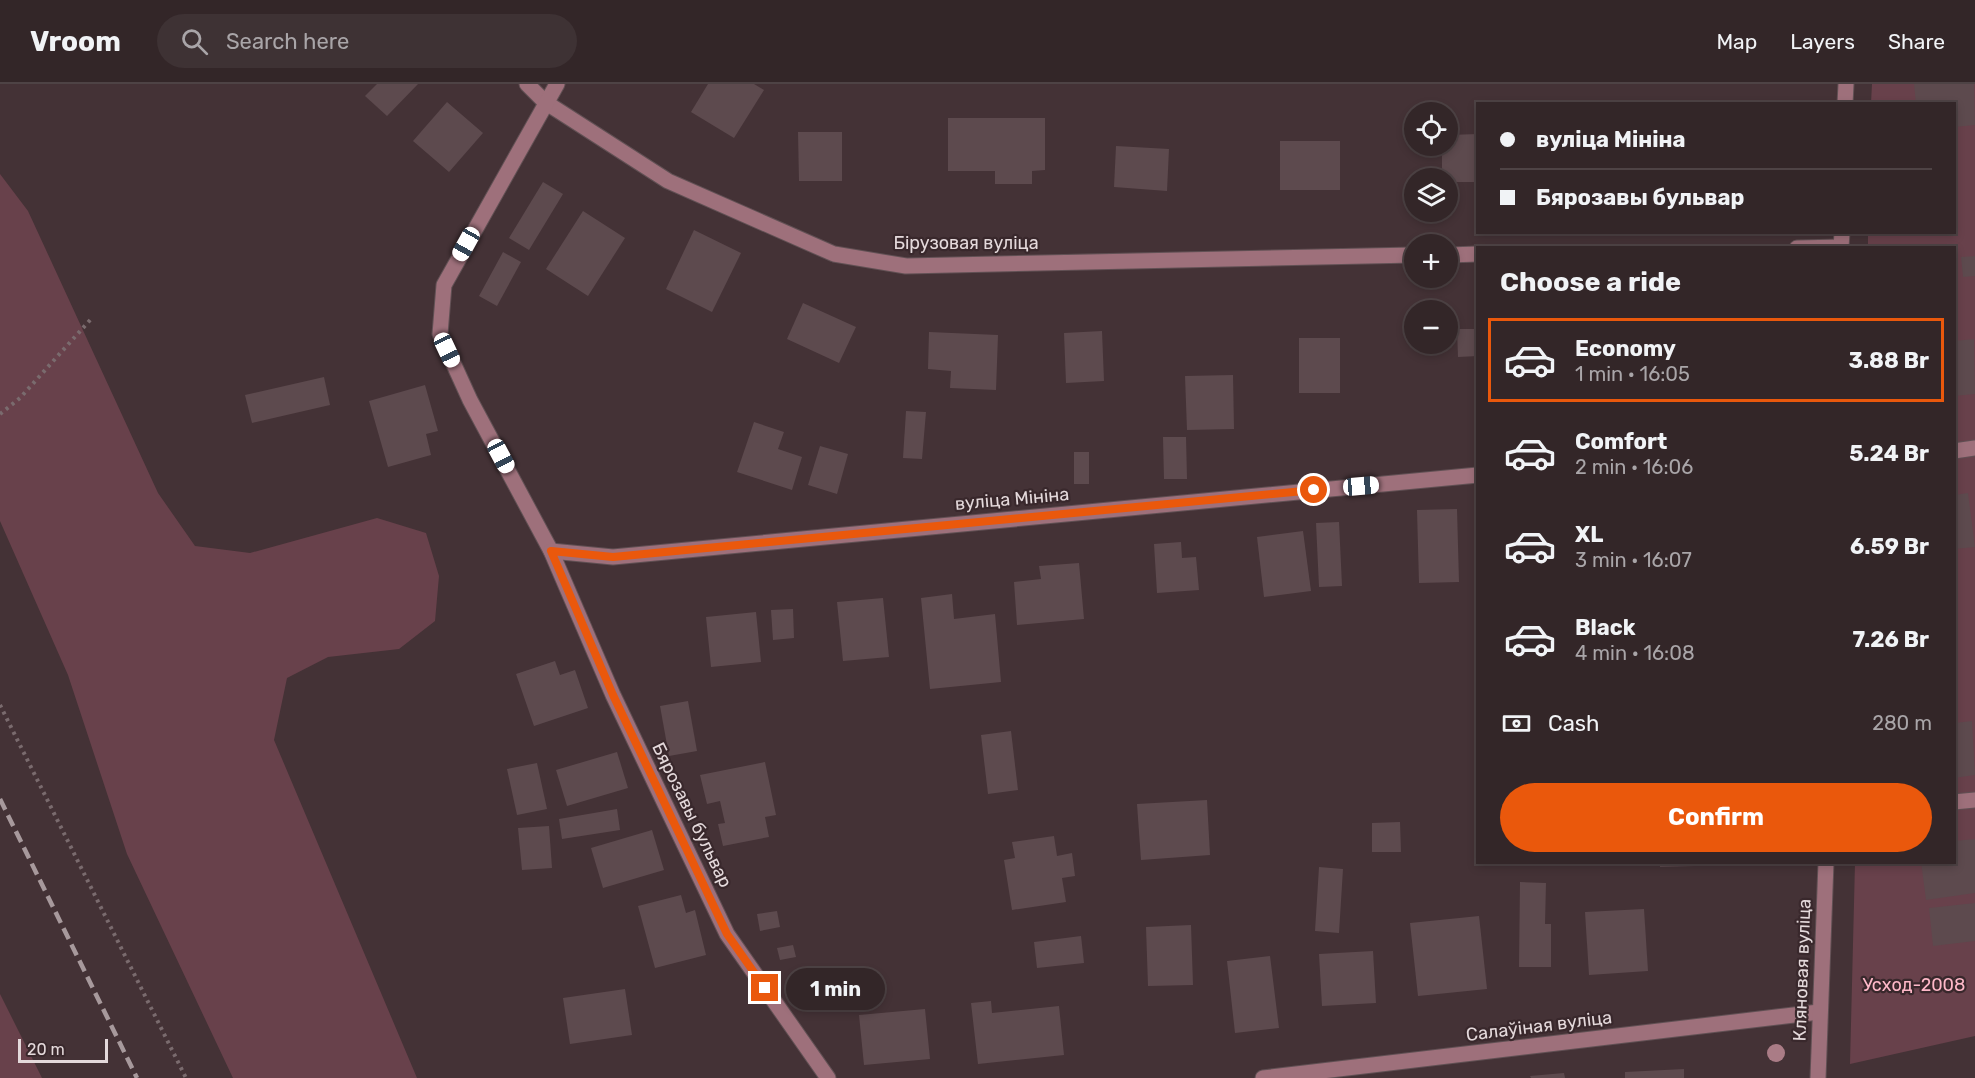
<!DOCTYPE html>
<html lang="en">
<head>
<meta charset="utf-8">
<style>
	:root { --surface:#332628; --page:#3e3234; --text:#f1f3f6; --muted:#a9a5a8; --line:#4e4345; --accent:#ea580c }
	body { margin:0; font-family:Rubik,sans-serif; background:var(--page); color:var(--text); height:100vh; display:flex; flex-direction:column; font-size:22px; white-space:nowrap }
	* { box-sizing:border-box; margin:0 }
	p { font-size:20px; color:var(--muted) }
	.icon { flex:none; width:33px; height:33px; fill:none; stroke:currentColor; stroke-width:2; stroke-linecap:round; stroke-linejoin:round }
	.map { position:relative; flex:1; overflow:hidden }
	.side { position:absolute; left:1476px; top:162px; width:480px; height:618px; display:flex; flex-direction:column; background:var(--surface); border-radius:0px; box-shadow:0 3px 9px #0003,0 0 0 2px var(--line) }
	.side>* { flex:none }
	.top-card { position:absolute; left:1476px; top:18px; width:480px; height:132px; border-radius:0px; box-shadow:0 3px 9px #0003,0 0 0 2px var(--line); display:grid; align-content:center; height:132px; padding:0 24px; background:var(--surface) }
	.tools { position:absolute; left:1404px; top:18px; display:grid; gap:12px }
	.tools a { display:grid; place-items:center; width:54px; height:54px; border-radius:50%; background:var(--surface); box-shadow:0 3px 9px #0003,0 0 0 2px var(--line); font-size:30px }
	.scale { position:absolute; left:18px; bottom:15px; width:90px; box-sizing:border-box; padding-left:6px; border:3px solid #e4d9db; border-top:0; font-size:16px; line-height:21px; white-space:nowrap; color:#e4d9db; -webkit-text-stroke:4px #39282c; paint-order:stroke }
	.end { position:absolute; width:27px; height:27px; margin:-14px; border:8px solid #ea580c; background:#fff; box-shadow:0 0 0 3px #fff }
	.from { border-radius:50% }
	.bubble { position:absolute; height:42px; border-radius:21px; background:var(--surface); box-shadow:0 3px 9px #0003,0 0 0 2px var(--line); font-size:20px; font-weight:700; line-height:42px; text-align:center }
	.car { position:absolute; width:18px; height:36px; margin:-18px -9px; border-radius:8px; box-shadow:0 0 4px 2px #0007; background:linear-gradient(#fff 24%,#345 0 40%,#fff 0 76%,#345 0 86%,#fff 0) }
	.top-card b { display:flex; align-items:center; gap:21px; height:57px; font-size:22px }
	.top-card b+b { border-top:2px solid var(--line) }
	.top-card i { width:15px; height:15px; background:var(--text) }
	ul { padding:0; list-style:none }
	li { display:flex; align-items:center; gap:18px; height:84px; margin:0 12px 9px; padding:0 12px; border:3px solid transparent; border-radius:0px }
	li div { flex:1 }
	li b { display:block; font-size:22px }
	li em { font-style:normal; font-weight:700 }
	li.active { border-color:var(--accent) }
	li>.icon { width:54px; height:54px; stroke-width:1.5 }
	h2 { padding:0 24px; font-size:27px; line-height:72px }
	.pay { display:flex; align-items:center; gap:15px; height:66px; padding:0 24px; font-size:22px }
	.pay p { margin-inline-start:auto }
	.cta { display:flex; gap:12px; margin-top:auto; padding:12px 24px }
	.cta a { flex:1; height:69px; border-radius:36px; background:var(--accent); color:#fff; font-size:24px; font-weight:700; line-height:69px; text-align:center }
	header { display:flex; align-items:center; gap:36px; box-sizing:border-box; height:84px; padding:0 30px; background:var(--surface); border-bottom:2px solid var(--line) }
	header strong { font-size:28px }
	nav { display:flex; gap:33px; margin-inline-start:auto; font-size:21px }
	.search { width:420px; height:54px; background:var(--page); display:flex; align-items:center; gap:15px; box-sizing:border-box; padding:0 21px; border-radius:33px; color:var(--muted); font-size:22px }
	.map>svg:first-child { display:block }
</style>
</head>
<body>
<header>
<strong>Vroom</strong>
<div class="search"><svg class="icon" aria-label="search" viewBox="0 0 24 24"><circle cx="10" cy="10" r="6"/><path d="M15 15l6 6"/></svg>Search here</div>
<nav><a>Map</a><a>Layers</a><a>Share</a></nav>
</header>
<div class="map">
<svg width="1975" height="994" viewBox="0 0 1975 994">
	<rect width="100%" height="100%" fill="#443236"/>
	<g fill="#68414b">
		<path d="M1872 0H1975V952L1850 980 1855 779 1954 778V164L1868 163V149L1954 148V20L1871 19Z"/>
		<path d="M0 90 28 127 158 409 195 462 250 469 377 434 426 449 439 492 435 537 399 565 328 573 287 594 274 656 417 994H233L127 770 68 591 0 437Z"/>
		<path d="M0 910 42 994H0Z"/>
	</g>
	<g fill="#5d4a4e">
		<path d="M377 0H418L387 32 365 12Z"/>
		<path d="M708 0H754L764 6 734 54 691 28Z"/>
		<path d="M1914 0H1974L1975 41 1954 43V20H1916Z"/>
		<path d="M447 18 483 49 449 88 413 57Z"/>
		<path d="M948 34H1045V86L1032 87V100H995V87H948Z"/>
		<path d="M798 48H842V97H799Z"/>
		<path d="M1478 50V98H1448V94H1442V62H1448V51Z"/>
		<rect x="1280" y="57" width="60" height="49"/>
		<path d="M1116 62 1169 65 1167 107 1114 103Z"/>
		<path d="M543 98 563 110 529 166 509 154Z"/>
		<path d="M583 127 625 154 588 212 546 185Z"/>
		<path d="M694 146 741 169 712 228 666 205Z"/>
		<path d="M503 168 521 178 497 222 479 212Z"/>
		<path d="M1975 172V192L1963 193 1961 173Z"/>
		<path d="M803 219 856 243 839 279 787 255Z"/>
		<path d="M1457 245H1478V272L1458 273Z"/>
		<path d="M1102 247 1104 297 1066 299 1064 249Z"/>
		<path d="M929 248 998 251 996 306 950 304 951 287 928 285Z"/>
		<rect x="1299" y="254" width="41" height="55"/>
		<path d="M1974 255 1975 310 1954 312V257Z"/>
		<path d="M1233 291 1234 345 1187 346 1185 292Z"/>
		<path d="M324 293 330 321 252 339 245 311Z"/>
		<path d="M425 301 438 347 426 350 431 371 388 383 369 317Z"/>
		<path d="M906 327 926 328 922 375 903 374Z"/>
		<path d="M754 338 784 348 778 365 802 373 792 406 737 388Z"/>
		<path d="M1163 353H1186L1187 395H1164Z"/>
		<path d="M820 362 848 370 837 410 808 401Z"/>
		<rect x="1074" y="368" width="15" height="32"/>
		<path d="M1968 409 1975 463 1954 465V411Z"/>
		<path d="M1457 425 1459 498 1419 499 1417 426Z"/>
		<path d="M1339 438 1342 502 1319 503 1316 439Z"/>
		<path d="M1303 447 1311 507 1264 513 1257 453Z"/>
		<path d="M1181 458 1182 474 1196 473 1199 506 1157 509 1154 460Z"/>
		<path d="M1079 479 1084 535 1017 541 1014 498 1041 495 1039 482Z"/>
		<path d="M952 510 954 535 995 530 1001 598 930 605 921 514Z"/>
		<path d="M883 514 889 573 843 577 837 518Z"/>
		<path d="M793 525 794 554 773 556 771 526Z"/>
		<path d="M756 528 761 578 711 583 706 533Z"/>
		<path d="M555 577 560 591 575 586 588 624 534 642 516 590Z"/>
		<path d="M688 617 697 667 669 672 660 622Z"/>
		<path d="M1972 637 1975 691 1954 694V639Z"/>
		<path d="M1011 647 1018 706 988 710 981 651Z"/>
		<path d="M617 668 628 704 567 722 556 686Z"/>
		<path d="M765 678 776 731 765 733 769 753 723 762 718 740 725 739 720 717 707 720 700 691Z"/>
		<path d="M537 679 547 725 517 731 507 685Z"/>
		<path d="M1207 716 1210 771 1141 776 1137 720Z"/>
		<path d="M617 725 620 746 562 755 559 735Z"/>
		<path d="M1400 738 1401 768H1372V739Z"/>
		<path d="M549 742 552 784 522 786 518 744Z"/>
		<path d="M652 746 664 786 603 804 591 764Z"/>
		<path d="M1054 752 1057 772 1072 769 1075 792 1062 794 1066 818 1012 826 1004 776 1015 774 1012 758Z"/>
		<path d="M1975 755V809L1926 816 1921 778H1954V757Z"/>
		<path d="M1660 778H1730V781L1660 783Z"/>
		<path d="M1319 783 1343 785 1339 849 1315 847Z"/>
		<path d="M1520 798 1546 799 1545 840H1551V883H1519Z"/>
		<path d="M681 811 686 829 695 826 706 871 655 884 638 822Z"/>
		<path d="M1975 819V857L1933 862 1929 824Z"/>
		<path d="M1644 825 1648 887 1589 891 1585 828Z"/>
		<path d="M777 827 780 843 760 847 757 830Z"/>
		<path d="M1479 832 1487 905 1418 912 1410 839Z"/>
		<path d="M1191 841 1193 901 1148 902 1146 843Z"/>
		<path d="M1081 852 1084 879 1037 884 1034 858Z"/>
		<path d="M793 861 796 873 780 876 777 864Z"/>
		<path d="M1373 867 1376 919 1322 922 1319 870Z"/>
		<path d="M1270 872 1279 944 1235 949 1227 877Z"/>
		<path d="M625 905 632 951 570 960 563 914Z"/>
		<path d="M991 917 992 929 1059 922 1064 971 978 980 971 919Z"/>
		<path d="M925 925 930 975 864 981 859 931Z"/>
		<path d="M1684 985V994H1625V988Z"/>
		<path d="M1564 989 1565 994H1531L1530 992Z"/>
	</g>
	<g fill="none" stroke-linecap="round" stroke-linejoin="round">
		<g stroke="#615054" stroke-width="17">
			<g id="minor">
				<path d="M527 0 545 18 668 97 834 170 906 182 1414 171"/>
				<path d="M557 0 444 201 440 250 470 316 551 467 613 611 727 850 828 994"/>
				<path d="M1845 20 1846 0"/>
				<path d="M1797 164 1841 163"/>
				<path d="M1841 164 1842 148"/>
				<path d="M1448 171 1478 170"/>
				<path d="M1954 367 1975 364"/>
				<path d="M551 467 613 473 1478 391"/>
				<path d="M1954 718 1975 716"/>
				<path d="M1263 994 1819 928"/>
				<path d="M1818 994 1826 778"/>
			</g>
		</g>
		<g stroke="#7a6b6e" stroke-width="4" stroke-dasharray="3 4.5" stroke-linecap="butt">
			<path d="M0 330 20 314 91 235"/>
			<path d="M0 621 186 994"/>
		</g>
		<use href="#minor" stroke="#9e707b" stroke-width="15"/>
		<path stroke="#a7999c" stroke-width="4.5" stroke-dasharray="12 6" stroke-linecap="butt" d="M0 715 137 994"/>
	</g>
	<circle fill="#aa7c86" cx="1776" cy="969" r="9"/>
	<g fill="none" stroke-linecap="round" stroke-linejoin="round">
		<path stroke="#ea580c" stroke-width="8" d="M765 904 727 850 613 611 551 467 613 473 1314 406"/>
	</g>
	<g text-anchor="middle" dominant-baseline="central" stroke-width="4.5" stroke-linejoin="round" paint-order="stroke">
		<g font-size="18" fill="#e4d9db" stroke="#39282c">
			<text x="966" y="159">Бірузовая вуліца</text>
			<text transform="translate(1012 415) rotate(-5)">вуліца Мініна</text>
			<text transform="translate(692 731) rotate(64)">Бярозавы бульвар</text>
			<text transform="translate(1802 886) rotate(-88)">Кляновая вуліца</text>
			<text transform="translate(1539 942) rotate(-7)">Салаўіная вуліца</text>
		</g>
		<g font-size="18" fill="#feb8c8" stroke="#39282c">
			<text x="1914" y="901">Усход-2008</text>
		</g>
	</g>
</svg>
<div class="tools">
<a><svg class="icon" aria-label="locate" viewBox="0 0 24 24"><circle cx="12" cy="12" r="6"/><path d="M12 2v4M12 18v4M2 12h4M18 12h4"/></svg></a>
<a><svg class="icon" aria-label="layers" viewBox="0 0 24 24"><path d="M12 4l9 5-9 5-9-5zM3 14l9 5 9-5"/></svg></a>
<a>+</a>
<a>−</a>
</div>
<div class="scale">20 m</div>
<i class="end from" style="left:1314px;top:406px"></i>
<i class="end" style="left:765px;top:904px"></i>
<div class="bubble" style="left:786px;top:884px;width:99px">1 min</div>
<i class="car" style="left:466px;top:160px;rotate:209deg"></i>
<i class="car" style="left:447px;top:266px;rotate:155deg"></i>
<i class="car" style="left:501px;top:372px;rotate:152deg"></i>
<i class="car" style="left:1361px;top:402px;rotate:85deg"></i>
<div class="top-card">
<b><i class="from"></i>вуліца Мініна</b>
<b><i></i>Бярозавы бульвар</b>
</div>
<section class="side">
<h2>Choose a ride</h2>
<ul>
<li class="active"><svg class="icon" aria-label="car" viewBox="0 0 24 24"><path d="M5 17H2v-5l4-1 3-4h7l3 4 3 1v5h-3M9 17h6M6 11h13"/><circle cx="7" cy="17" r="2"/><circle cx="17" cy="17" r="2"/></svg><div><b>Economy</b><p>1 min · 16:05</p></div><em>3.88 Br</em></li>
<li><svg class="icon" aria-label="car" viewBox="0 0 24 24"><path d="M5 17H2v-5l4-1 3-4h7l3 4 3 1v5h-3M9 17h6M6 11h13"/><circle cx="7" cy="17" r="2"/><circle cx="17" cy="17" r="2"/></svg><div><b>Comfort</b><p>2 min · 16:06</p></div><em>5.24 Br</em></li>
<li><svg class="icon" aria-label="car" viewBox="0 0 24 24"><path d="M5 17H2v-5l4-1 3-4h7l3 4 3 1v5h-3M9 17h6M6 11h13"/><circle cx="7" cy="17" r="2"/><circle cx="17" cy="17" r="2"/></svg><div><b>XL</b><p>3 min · 16:07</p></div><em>6.59 Br</em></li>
<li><svg class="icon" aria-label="car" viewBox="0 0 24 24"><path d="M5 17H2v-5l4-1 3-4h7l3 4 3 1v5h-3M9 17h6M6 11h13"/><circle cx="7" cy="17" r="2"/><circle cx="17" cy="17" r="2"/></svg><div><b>Black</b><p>4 min · 16:08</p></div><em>7.26 Br</em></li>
</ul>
<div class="pay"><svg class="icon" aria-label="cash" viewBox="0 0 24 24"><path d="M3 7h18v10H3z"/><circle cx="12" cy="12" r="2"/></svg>Cash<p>280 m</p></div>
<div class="cta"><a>Confirm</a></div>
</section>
</div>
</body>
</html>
